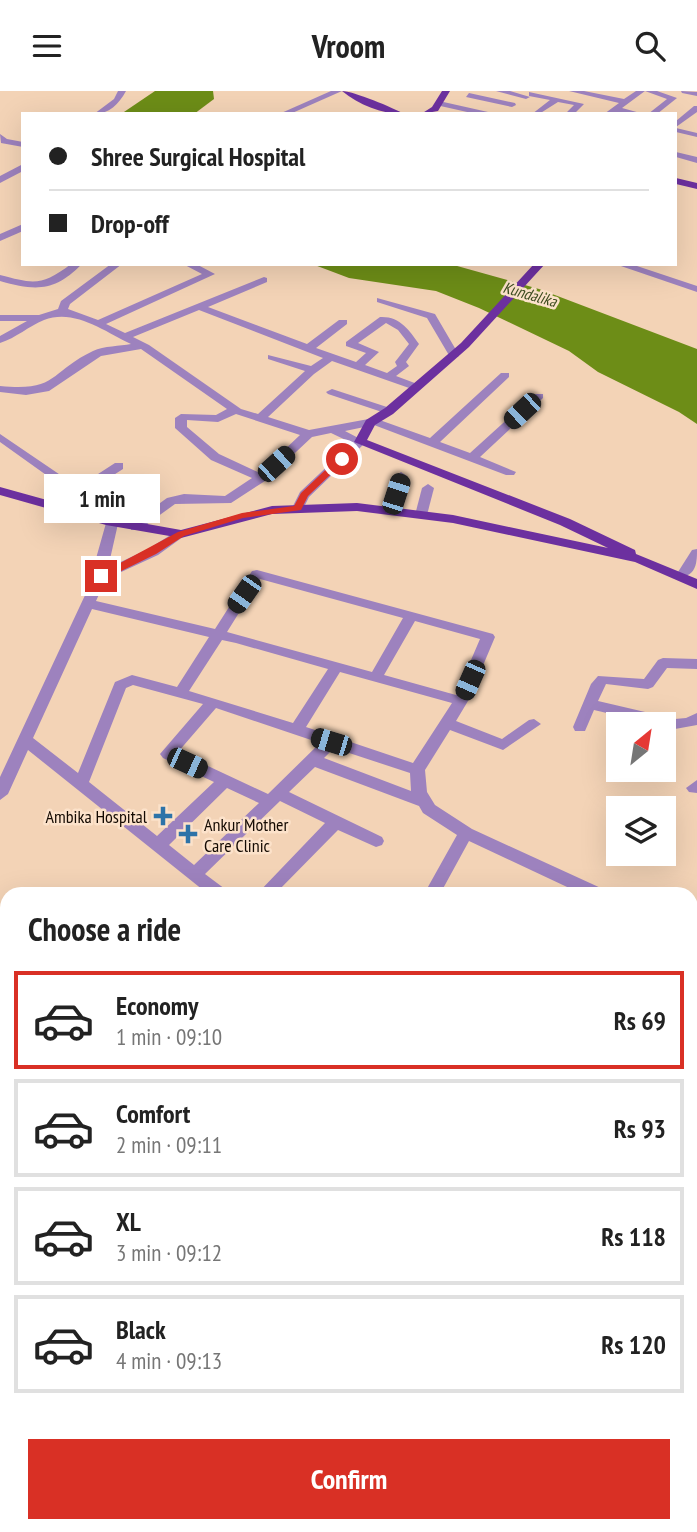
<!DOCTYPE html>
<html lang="en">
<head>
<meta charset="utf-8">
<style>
	:root { --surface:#fff; --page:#f6f6f6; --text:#222; --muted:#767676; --line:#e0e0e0; --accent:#d93025 }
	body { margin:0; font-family:"PT Sans Narrow",sans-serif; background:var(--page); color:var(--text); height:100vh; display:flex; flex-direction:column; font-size:26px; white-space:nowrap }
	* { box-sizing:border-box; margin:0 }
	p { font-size:23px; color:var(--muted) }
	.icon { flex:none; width:38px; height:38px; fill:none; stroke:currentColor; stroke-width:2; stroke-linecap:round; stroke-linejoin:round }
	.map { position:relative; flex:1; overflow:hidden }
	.sheet { position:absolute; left:0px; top:796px; width:698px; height:646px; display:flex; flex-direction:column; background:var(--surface); border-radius:21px 21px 0 0; box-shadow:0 7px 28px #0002 }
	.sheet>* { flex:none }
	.banner { position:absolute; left:21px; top:21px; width:656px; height:154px; border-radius:0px; box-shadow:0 7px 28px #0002; display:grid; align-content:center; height:154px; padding:0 28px; background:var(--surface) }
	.needle { width:46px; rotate:30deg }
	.tools { position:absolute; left:606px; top:621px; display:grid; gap:14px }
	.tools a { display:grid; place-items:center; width:70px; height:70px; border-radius:0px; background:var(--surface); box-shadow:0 7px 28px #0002; font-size:35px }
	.end { position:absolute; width:32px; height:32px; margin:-16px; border:9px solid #d93025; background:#fff; box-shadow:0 0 0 4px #fff }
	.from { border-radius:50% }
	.bubble { position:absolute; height:49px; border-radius:0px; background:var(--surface); box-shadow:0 7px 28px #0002; font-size:23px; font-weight:700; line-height:49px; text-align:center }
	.car { position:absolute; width:21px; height:42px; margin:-21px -10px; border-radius:9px; box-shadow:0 0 5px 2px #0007; background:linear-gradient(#222 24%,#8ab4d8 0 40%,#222 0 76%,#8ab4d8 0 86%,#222 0) }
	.banner b { display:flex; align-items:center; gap:24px; height:66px; font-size:26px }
	.banner b+b { border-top:2px solid var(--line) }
	.banner i { width:18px; height:18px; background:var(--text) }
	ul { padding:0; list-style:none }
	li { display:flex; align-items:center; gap:21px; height:98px; margin:0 14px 10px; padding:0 14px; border:4px solid var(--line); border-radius:0px }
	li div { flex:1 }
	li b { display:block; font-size:26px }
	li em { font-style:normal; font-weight:700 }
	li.current { border-color:var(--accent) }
	li>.icon { width:63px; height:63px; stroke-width:1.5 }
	h2 { padding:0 28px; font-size:32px; line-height:84px }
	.primary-button { display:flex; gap:14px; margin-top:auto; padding:14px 28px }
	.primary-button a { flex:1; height:80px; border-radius:0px; background:var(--accent); color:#fff; font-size:28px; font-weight:700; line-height:80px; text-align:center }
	header { display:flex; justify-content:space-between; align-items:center; height:91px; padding:0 28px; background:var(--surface); font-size:32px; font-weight:700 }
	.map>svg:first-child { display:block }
</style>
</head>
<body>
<header><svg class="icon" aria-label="menu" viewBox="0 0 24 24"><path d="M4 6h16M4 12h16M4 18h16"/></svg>Vroom<svg class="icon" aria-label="search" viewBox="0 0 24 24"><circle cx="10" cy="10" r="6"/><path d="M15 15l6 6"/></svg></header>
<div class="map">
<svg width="697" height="1441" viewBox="0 0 697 1441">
	<rect width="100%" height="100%" fill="#f3d3b6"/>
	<g fill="#6d8d17">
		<path d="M155 0H213L214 8 194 23H121Z"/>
		<path d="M312 173H450L539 198 697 258V333L679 321 598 281 569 260 479 217 436 200 349 187Z"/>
	</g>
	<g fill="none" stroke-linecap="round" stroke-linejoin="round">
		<g fill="#9d82be" fill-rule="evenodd">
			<path d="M118 0H126C119 13 109 23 94 23L114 8Z"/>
			<path d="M331 0H342L290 23H279Z"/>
			<path d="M496 0H510L530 6 526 8Z"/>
			<path d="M569 0H584L624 8 636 0H645L622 17 644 23 617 21 604 23 619 12Z"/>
			<path d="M645 0H657L677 7 657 23H648L667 8Z"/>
			<path d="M681 0 697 1V5L682 2Z"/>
			<path d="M529 1 584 13 574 23H565L574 14 558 11 539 23H532L550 9 529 5Z"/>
			<path d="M469 2 515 12 516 14 512 16 466 6Z"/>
			<path d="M439 10 488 21 492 23H476L436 14Z"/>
			<path d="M694 15H697V21L676 36V30Z"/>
			<path d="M676 37 697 42V46L676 41Z"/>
			<path d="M0 43 7 48 23 51V56L1 52Z"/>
			<path d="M676 61 697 66V72L676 66Z"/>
			<path d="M23 73V80L0 92V85Z"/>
			<path d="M23 133V140L0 150V143Z"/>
			<path d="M71 173H82C54 201 36 200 0 190V184C34 193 42 195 71 173Z"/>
			<path d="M111 173H122L70 213 68 218 98 229 202 183 183 173H196L215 183 106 233 125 242 264 186 267 187V191L208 216 307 253 339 229H347V233L316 257 356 271 366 262 346 255V251L380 226C400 225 409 239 419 253L406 271 409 275 396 285 420 294V298H412L332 270 314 283 268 326 309 339 374 327 430 347 501 282H509V286L440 351 470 362 535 303H543V307L480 366 516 381 514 384H506L374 334 345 340 366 351 309 406 302 420H294L292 417 300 401 352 352 331 342 312 346 265 390 231 412 175 413 139 439H131V433L167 407 184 403 225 405 252 387 211 369 175 337V327L181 323 216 324 227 318 141 258 101 265 49 300 26 304 0 301V295C58 301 49 281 93 260 104 255 120 255 131 253 104 240 74 217 44 229 29 235 16 247 0 252V245L27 230H0V224H39L58 218 61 210ZM199 219 323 267 311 275 268 264V268L305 280 258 323 241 318 149 254 133 246ZM386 232 398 239 409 253 395 271 397 275 387 282 365 274 379 261 358 252ZM236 323 300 344 260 382 219 363 187 336V329L218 331Z"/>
			<path d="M615 173H631L697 195V201Z"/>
			<path d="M377 207 435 223 459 264 458 266H450L427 227 377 211Z"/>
			<path d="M332 298 393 318 395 320 385 322 328 303 326 301Z"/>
			<path d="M0 343 78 396 115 372H123V378L87 401 110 413 120 424 108 477 148 458 177 440H185L187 443 158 464 106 488 96 510 215 538 252 480 257 479 493 543 495 546 468 610 456 630 502 648 529 629 534 628 541 633 503 659 450 639 425 679 427 701 435 714 472 738 603 798 605 803H582L469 750 440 803H424L457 744 423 722 419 715 315 676 289 701 382 746 384 750 382 754 376 756 338 739 275 803H257L325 732 280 710 205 783 225 798 227 803H208L28 659 8 703 0 709V686L94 485 95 471 108 425 79 406 61 418H53V412L70 401 0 351ZM260 488 403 527 372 581 227 541ZM92 518 209 546 177 596 132 584 115 591 78 682 33 647ZM415 530 480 548 456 604 384 584ZM222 549 236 552 328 578 293 632 189 600ZM340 581 452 612 413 672 306 636ZM133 594 203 613 160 663 163 667 214 691 157 745 89 691 126 597ZM216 617 320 652 268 703 178 661ZM334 657 410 682 411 700 324 667ZM227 697 259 712 194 774 169 754Z"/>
			<path d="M401 381 407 385 396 420 394 423H386L384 420 395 385Z"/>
			<path d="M428 393 434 397 427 424 425 427H417L415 424 422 397Z"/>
			<path d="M697 458C697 468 697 482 685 485L680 484 678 481 692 459Z"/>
			<path d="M663 567 697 568V578L667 577 653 596 648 598 606 593 598 610 675 628 686 627 697 622V634L675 638 594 619 585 640H575L573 636 591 593 598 585 644 588 658 569Z"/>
			<path d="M697 689V702L689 701 686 697Z"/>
			<path d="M691 840 697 842V857L691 855Z"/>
			<path d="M697 890V908L691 910V892Z"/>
			<path d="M691 974 697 976V1000L691 998Z"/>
			<path d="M697 1154V1184L691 1186V1156Z"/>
			<path d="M7 1196V1222L0 1225V1199Z"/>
			<path d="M7 1350V1377L0 1379V1352Z"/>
			<path d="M0 1420 7 1423V1435H18L21 1441H0Z"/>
			<path d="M286 1435H311L308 1441H283Z"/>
			<path d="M570 1435H594L591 1441H567Z"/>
		</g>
		<g fill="#6c309f" fill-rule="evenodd">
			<path d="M342 0C353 0 394 17 404 23 382 23 359 14 342 0Z"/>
			<path d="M442 0H450L438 20 421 23 432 16Z"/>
			<path d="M676 87 697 92V98L676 93Z"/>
			<path d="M534 173H545L469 256 393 323 375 334 367 349 570 428 635 459 636 463 697 488V498L635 471 453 432 357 420 272 423 181 447 106 434 0 404V396L108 426 181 439 272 415 357 412 453 424 608 457 560 434 354 351 366 329 385 317 461 252Z"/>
		</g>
	</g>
	<path fill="#d93025" d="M339 366 347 368 308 405 301 419 243 427 184 445 156 463 105 488 96 485 178 441 242 422 294 415 301 402Z"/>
	<g fill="#2d73a8" stroke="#fce2ca" stroke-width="2.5">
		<path d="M159.5 714.5h7v7h7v7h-7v7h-7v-7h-7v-7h7z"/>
		<path d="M184.5 732.5h7v7h7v7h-7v7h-7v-7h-7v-7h7z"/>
	</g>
	<g text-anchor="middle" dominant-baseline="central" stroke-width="5" stroke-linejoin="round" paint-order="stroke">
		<g font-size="16" font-style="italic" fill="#3e4d21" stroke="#fce2ca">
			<text transform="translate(530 203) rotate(16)">Kundalika</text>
		</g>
		<g font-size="18" fill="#140a02" stroke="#fce2ca" text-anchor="end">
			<text x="147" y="725">Ambika Hospital</text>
			<text x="204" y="733" text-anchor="start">Ankur Mother<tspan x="204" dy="21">Care Clinic</tspan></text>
		</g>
	</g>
</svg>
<div class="tools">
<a><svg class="needle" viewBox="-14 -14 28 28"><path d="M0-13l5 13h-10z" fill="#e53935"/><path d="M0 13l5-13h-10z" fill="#767676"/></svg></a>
<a><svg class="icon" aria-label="layers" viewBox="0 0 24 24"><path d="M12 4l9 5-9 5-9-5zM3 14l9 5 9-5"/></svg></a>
</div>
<i class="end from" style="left:342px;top:368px"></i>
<i class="end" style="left:101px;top:485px"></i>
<div class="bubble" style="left:44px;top:383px;width:116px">1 min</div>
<i class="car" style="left:522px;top:320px;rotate:227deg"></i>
<i class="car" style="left:276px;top:373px;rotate:48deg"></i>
<i class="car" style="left:396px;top:403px;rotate:18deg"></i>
<i class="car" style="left:244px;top:503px;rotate:215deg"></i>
<i class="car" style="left:470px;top:589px;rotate:204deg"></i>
<i class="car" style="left:331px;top:651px;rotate:287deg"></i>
<i class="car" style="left:187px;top:672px;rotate:115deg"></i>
<div class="banner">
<b><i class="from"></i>Shree Surgical Hospital</b>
<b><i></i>Drop-off</b>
</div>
<section class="sheet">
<h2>Choose a ride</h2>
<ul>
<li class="current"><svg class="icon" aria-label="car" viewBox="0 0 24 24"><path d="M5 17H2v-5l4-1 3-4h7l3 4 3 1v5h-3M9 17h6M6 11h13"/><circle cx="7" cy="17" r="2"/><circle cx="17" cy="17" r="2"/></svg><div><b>Economy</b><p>1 min · 09:10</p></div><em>Rs 69</em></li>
<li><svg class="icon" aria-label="car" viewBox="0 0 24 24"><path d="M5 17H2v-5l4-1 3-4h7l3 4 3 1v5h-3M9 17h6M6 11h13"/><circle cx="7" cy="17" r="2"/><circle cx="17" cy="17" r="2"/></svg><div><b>Comfort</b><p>2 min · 09:11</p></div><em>Rs 93</em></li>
<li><svg class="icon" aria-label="car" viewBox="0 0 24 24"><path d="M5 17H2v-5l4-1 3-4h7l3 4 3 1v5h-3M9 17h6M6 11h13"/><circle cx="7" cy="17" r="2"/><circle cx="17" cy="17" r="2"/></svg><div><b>XL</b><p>3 min · 09:12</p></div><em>Rs 118</em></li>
<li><svg class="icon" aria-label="car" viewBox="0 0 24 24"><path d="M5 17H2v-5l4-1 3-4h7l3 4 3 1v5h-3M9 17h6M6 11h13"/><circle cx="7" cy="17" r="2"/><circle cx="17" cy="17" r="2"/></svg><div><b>Black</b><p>4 min · 09:13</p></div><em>Rs 120</em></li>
</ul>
<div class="primary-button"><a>Confirm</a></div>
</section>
</div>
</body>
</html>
